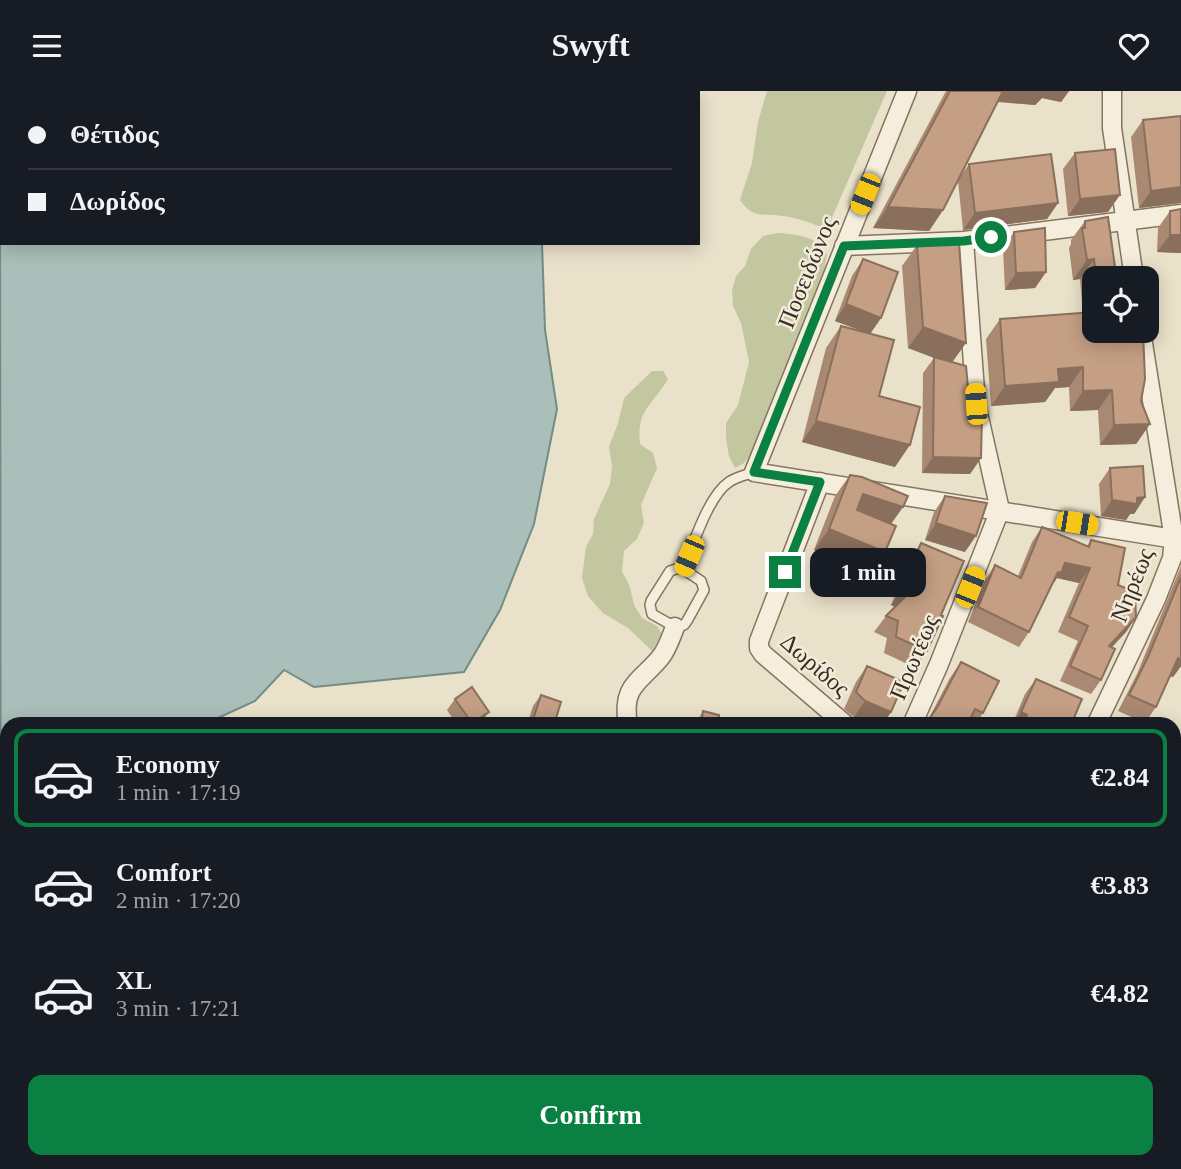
<!DOCTYPE html>
<html lang="en">
<head>
<meta charset="utf-8">
<style>
	:root { --surface:#171b24; --page:#242831; --text:#f1f3f6; --muted:#9ea1a6; --line:#363941; --accent:#0b8043 }
	body { margin:0; font-family:"Times New Roman",serif; background:var(--page); color:var(--text); height:100vh; display:flex; flex-direction:column; font-size:26px; white-space:nowrap }
	* { box-sizing:border-box; margin:0 }
	p { font-size:23px; color:var(--muted) }
	.icon { flex:none; width:38px; height:38px; fill:none; stroke:currentColor; stroke-width:2; stroke-linecap:round; stroke-linejoin:round }
	.map { position:relative; flex:1; overflow:hidden }
	.sheet { position:absolute; left:0px; top:626px; width:1181px; height:452px; display:flex; flex-direction:column; background:var(--surface); border-radius:21px 21px 0 0; box-shadow:0 4px 18px #0003 }
	.sheet>* { flex:none }
	.hud { position:absolute; left:0px; top:0px; width:700px; height:154px; box-shadow:0 4px 18px #0003; display:grid; align-content:center; height:154px; padding:0 28px; background:var(--surface) }
	.buttons { position:absolute; left:1082px; top:175px; display:grid; gap:14px }
	.buttons a { display:grid; place-items:center; width:77px; height:77px; border-radius:14px; background:var(--surface); box-shadow:0 4px 18px #0003; font-size:35px }
	.end { position:absolute; width:32px; height:32px; margin:-16px; border:9px solid #0b8043; background:#fff; box-shadow:0 0 0 4px #fff }
	.from { border-radius:50% }
	.bubble { position:absolute; height:49px; border-radius:14px; background:var(--surface); box-shadow:0 4px 18px #0003; font-size:23px; font-weight:800; line-height:49px; text-align:center }
	.car { position:absolute; width:21px; height:42px; margin:-21px -10px; border-radius:9px; box-shadow:0 0 5px 2px #0007; background:linear-gradient(#f5c518 24%,#345 0 40%,#f5c518 0 76%,#345 0 86%,#f5c518 0) }
	.hud b { display:flex; align-items:center; gap:24px; height:66px; font-size:26px }
	.hud b+b { border-top:2px solid var(--line) }
	.hud i { width:18px; height:18px; background:var(--text) }
	ul { padding:12px 0 0; list-style:none }
	li { display:flex; align-items:center; gap:21px; height:98px; margin:0 14px 10px; padding:0 14px; border:4px solid transparent; border-radius:14px }
	li div { flex:1 }
	li b { display:block; font-size:26px }
	li em { font-style:normal; font-weight:800 }
	li.on { border-color:var(--accent) }
	li>.icon { width:63px; height:63px; stroke-width:1.5 }
	.primary-button { display:flex; gap:14px; margin-top:auto; padding:14px 28px }
	.primary-button a { flex:1; height:80px; border-radius:14px; background:var(--accent); color:#fff; font-size:28px; font-weight:800; line-height:80px; text-align:center }
	header { display:flex; justify-content:space-between; align-items:center; height:91px; padding:0 28px; background:var(--surface); font-size:32px; font-weight:800 }
	.map>svg:first-child { display:block }
</style>
</head>
<body>
<header><svg class="icon" aria-label="menu" viewBox="0 0 24 24"><path d="M4 6h16M4 12h16M4 18h16"/></svg>Swyft<svg class="icon" aria-label="heart" viewBox="0 0 24 24"><path d="M12 20l-8-8c-3-5 5-10 8-4 3-6 11-1 8 4z"/></svg></header>
<div class="map">
<svg width="1181" height="1078" viewBox="0 0 1181 1078">
	<rect width="100%" height="100%" fill="#eae1ca"/>
	<g fill="#c2c79f">
		<path d="M767 0H887L827 138C813 133 799 127 784 125 763 122 754 129 740 109L752 72 758 31Z"/>
		<path d="M778 142C801 144 813 144 827 163L822 191 755 359 744 372 735 377 729 365 726 348V332L738 314 749 271 741 232 733 215 732 199 736 185 745 175 751 158 763 145Z"/>
		<path d="M652 280H663L668 288C652 315 636 319 640 353L653 362 657 377 641 414 644 432 637 448 624 460 622 480 630 496 634 514 642 527 657 535 662 543 652 560 628 537 603 522 588 505 582 487 586 456 593 443 594 428 610 393 612 375 609 356 618 332 624 307Z"/>
		<path d="M88 1071H113L114 1078H85Z"/>
	</g>
	<path fill="#aabfb9" stroke="#718d86" stroke-width="2" d="M0 0H495L2 2V152H542L545 239 557 318 534 433 500 519 464 581 314 596 284 579 255 610 205 633 7 634V1071H12L1 1078Z"/>
	<g fill="none" stroke-linecap="round" stroke-linejoin="round">
		<g stroke="#857460" stroke-width="12">
			<path id="lane" d="M683 478 701 490 704 499 687 530 684 534 675 536 652 523 650 514 651 510 670 480 679 477 683 478C693 455 708 405 729 391 736 386 746 384 754 381"/>
		</g>
		<g stroke="#857460" stroke-width="21">
			<g id="street">
				<path d="M907 0 754 381 1181 449"/>
				<path d="M1112 0V37L1134 187"/>
				<path d="M844 155 964 150 1181 123"/>
				<path d="M820 391 759 550V557L763 563 846 634"/>
				<path d="M628 634C621 595 639 592 660 567 667 559 671 546 675 536"/>
				<path d="M912 634 939 573 1000 419 976 313 964 150"/>
				<path d="M1096 634 1156 508 1172 467 1174 448 1141 240"/>
				<path d="M1174 829 1181 811"/>
				<path d="M1174 895 1181 901"/>
				<path d="M1132 1071 1138 1078"/>
				<path d="M810 1078V1071"/>
				<path d="M985 1078 997 1071"/>
			</g>
		</g>
		<use href="#lane" stroke="#f5eedd" stroke-width="9"/>
		<use href="#street" stroke="#f5eedd" stroke-width="18"/>
	</g>
	<g fill="#a98972">
		<path d="M946 0H1069L1061 11 1042 7 1035 14 997 11 960 86 969 73 1058 112 1047 128 963 139 958 90 943 119 929 140 873 137Z"/>
		<path d="M1143 29 1180 112 1139 117 1131 46Z"/>
		<path d="M1075 62 1108 121 1068 125 1063 78Z"/>
		<path d="M1181 118V192V162L1157 161 1158 137 1170 120Z"/>
		<path d="M1085 130 1116 183 1132 187H1094V240L1141 310 1150 333 1136 353 1100 354 1098 319 1070 320 1069 296 1055 297 1045 311 991 315 986 248 1000 228 1083 222 1080 188 1073 189 1069 157 1071 153V149Z"/>
		<path d="M1014 141 1046 181 1035 197 1005 199 1003 157Z"/>
		<path d="M917 154 953 271 969 307 981 367 970 383 922 382 923 282 934 267 908 257 902 175Z"/>
		<path d="M863 168 881 227 870 243 835 230 852 185Z"/>
		<path d="M841 235 879 305 895 376 802 351 826 257Z"/>
		<path d="M1110 377 1145 406 1134 423H1130L1126 429 1101 425 1099 393Z"/>
		<path d="M850 384 903 416 891 433 871 482 814 459 835 405Z"/>
		<path d="M945 405 965 461 925 449 934 421Z"/>
		<path d="M1042 436 1087 455 1091 449 1118 494 1136 526 1126 541 1112 556 1101 589 1091 603 1060 590 1078 550 1058 541 1079 492 1057 487 1051 496 1029 541 1019 556 968 531 985 489 995 474 1018 485 1032 451Z"/>
		<path d="M921 452 927 560 916 577 884 562 887 547 874 541 886 525 895 516 891 514 910 468Z"/>
		<path d="M1181 475V575L1173 586 1170 585 1156 616 1145 632 1118 620 1137 583Z"/>
		<path d="M961 571 983 622 975 634H924L930 625 950 587Z"/>
		<path d="M867 575 891 621 882 634H871L854 626 844 618 856 591Z"/>
		<path d="M1036 588 1071 634H1012L1025 603Z"/>
		<path d="M541 604 554 634H527L533 615Z"/>
		<path d="M455 608 481 631 478 634H457L447 619Z"/>
		<path d="M703 620 718 634H695Z"/>
		<path d="M1181 670V779L1174 789V682L1177 679Z"/>
		<path d="M561 1071H619L620 1078H561Z"/>
		<path d="M844 1071H862L853 1078H850Z"/>
		<path d="M1083 1071H1111L1103 1078H1089Z"/>
	</g>
	<g fill="#896f5c">
		<path d="M1001 0H1069L1061 11 1042 7 1035 14 993 10Z"/>
		<path d="M1181 96V112L1139 117 1151 100Z"/>
		<path d="M1120 104 1108 121 1068 125 1080 108Z"/>
		<path d="M1058 112 1047 128 963 139 975 122Z"/>
		<path d="M888 116 943 119 929 140 873 137Z"/>
		<path d="M1170 144H1181V162L1157 161Z"/>
		<path d="M1094 168 1080 188 1073 189 1087 169Z"/>
		<path d="M1046 181 1035 197 1005 199 1016 182Z"/>
		<path d="M846 213 881 227 870 243 835 230Z"/>
		<path d="M923 236 966 252 951 273 908 257Z"/>
		<path d="M1083 276 1069 296 1055 297 1045 311 991 315 1005 295 1058 278Z"/>
		<path d="M1112 299 1098 319 1070 320 1083 300Z"/>
		<path d="M816 330 910 354 895 376 802 351Z"/>
		<path d="M1150 333 1136 353 1100 354 1114 334Z"/>
		<path d="M933 366 981 367 970 383 922 382Z"/>
		<path d="M863 403 903 416 888 437 848 424Z"/>
		<path d="M1145 406 1134 423H1130L1126 429 1101 425 1112 409Z"/>
		<path d="M936 432 976 445 965 461 925 449Z"/>
		<path d="M829 438 885 461 871 482 814 459Z"/>
		<path d="M1065 472 1090 477 1079 492 1057 487 1050 497 1048 496Z"/>
		<path d="M902 498 910 501 898 517 891 514Z"/>
		<path d="M1136 526 1126 541 1099 570 1109 555Z"/>
		<path d="M1178 567 1181 569V575L1173 586 1167 584Z"/>
		<path d="M865 610 891 621 882 634H871L854 626Z"/>
		<path d="M489 621 481 631 478 634H471Z"/>
		<path d="M1021 621 1027 624 1020 634H1012Z"/>
		<path d="M533 629 549 634H530Z"/>
		<path d="M1174 776 1181 779 1174 789Z"/>
		<path d="M857 1071H862L852 1078Z"/>
		<path d="M957 1071H969L959 1078H946Z"/>
		<path d="M1103 1071H1111L1103 1078H1098Z"/>
	</g>
	<g fill="#c49f84" stroke="#896f5c" stroke-width="2">
		<path d="M950 0H1003L943 119 888 116Z"/>
		<path d="M1181 25V96L1151 100 1143 29Z"/>
		<path d="M1115 58 1120 104 1080 108 1075 62Z"/>
		<path d="M1051 63 1058 112 975 122 969 73Z"/>
		<path d="M1181 118V144H1170V120Z"/>
		<path d="M1108 126 1116 183 1131 182 1132 187H1096L1094 168 1087 169 1082 137H1085V130Z"/>
		<path d="M1045 137 1046 181 1016 182 1014 141Z"/>
		<path d="M959 151 966 252 923 236 917 154Z"/>
		<path d="M863 168 898 181 881 227 846 213Z"/>
		<path d="M1094 221V240H1143L1145 288 1141 310 1150 333 1114 334 1112 299 1083 300V276L1058 278 1059 291 1005 295 1000 228Z"/>
		<path d="M841 235 894 249 879 305 920 316 910 354 816 330Z"/>
		<path d="M934 266 966 275 969 307H978L982 324 981 367 933 366Z"/>
		<path d="M1143 375 1145 406 1137 407V413L1112 409 1110 377Z"/>
		<path d="M850 384 862 386 908 405 903 416 863 403 857 419 896 435 885 461 829 438Z"/>
		<path d="M945 405 987 412 976 445 936 432Z"/>
		<path d="M1042 436 1089 456 1091 449 1125 457 1118 494 1135 501 1136 526 1109 555 1115 558 1101 589 1070 575 1088 535 1069 526 1090 477 1065 472 1061 482 1058 481 1029 541 978 516 995 474 1021 487Z"/>
		<path d="M921 452 964 470 941 524 943 525 927 560 896 546 898 530 886 525 910 501 902 498Z"/>
		<path d="M1181 486V569L1178 567 1156 616 1129 604 1148 566Z"/>
		<path d="M961 571 999 590 983 622 975 618 967 634H925L938 615Z"/>
		<path d="M867 575 904 591 891 621 865 610 856 601Z"/>
		<path d="M1036 588 1082 608 1071 634H1023L1027 624 1021 621Z"/>
		<path d="M472 596 489 621 472 632 455 608Z"/>
		<path d="M541 604 561 611 554 634H549L533 629Z"/>
		<path d="M703 620 719 624 718 634H701Z"/>
		<path d="M611 631 612 634H596Z"/>
		<path d="M1176 679 1180 681 1181 679V779L1174 776V685Z"/>
		<path d="M574 1071H619L620 1078H574Z"/>
		<path d="M880 1071H957L946 1078H876L874 1074Z"/>
		<path d="M1015 1071H1041L1046 1078H1011L1012 1074Z"/>
		<path d="M1116 1071H1122L1128 1078H1108Z"/>
	</g>
	<g fill="none" stroke-linecap="round" stroke-linejoin="round">
		<path stroke="#0b8043" stroke-width="9" d="M785 481 820 391 754 381 844 155 964 150 991 146"/>
	</g>
	<g text-anchor="middle" dominant-baseline="central" stroke-width="5" stroke-linejoin="round" paint-order="stroke">
		<g font-size="24" fill="#372c22" stroke="#f2ebd9">
			<text transform="translate(807 181) rotate(-68)">Ποσειδώνος</text>
			<text transform="translate(1132 494) rotate(-68)">Νηρέως</text>
			<text transform="translate(914 566) rotate(-67)">Πρωτέως</text>
			<text transform="translate(815 574) rotate(41)">Δωρίδος</text>
		</g>
	</g>
</svg>
<div class="buttons">
<a><svg class="icon" aria-label="locate" viewBox="0 0 24 24"><circle cx="12" cy="12" r="6"/><path d="M12 2v4M12 18v4M2 12h4M18 12h4"/></svg></a>
</div>
<i class="end from" style="left:991px;top:146px"></i>
<i class="end" style="left:785px;top:481px"></i>
<div class="bubble" style="left:810px;top:457px;width:116px">1 min</div>
<i class="car" style="left:865px;top:103px;rotate:202deg"></i>
<i class="car" style="left:976px;top:313px;rotate:356deg"></i>
<i class="car" style="left:1077px;top:432px;rotate:99deg"></i>
<i class="car" style="left:689px;top:465px;rotate:203deg"></i>
<i class="car" style="left:970px;top:496px;rotate:22deg"></i>
<div class="hud">
<b><i class="from"></i>Θέτιδος</b>
<b><i></i>Δωρίδος</b>
</div>
<section class="sheet">
<ul>
<li class="on"><svg class="icon" aria-label="car" viewBox="0 0 24 24"><path d="M5 17H2v-5l4-1 3-4h7l3 4 3 1v5h-3M9 17h6M6 11h13"/><circle cx="7" cy="17" r="2"/><circle cx="17" cy="17" r="2"/></svg><div><b>Economy</b><p>1 min · 17:19</p></div><em>€2.84</em></li>
<li><svg class="icon" aria-label="car" viewBox="0 0 24 24"><path d="M5 17H2v-5l4-1 3-4h7l3 4 3 1v5h-3M9 17h6M6 11h13"/><circle cx="7" cy="17" r="2"/><circle cx="17" cy="17" r="2"/></svg><div><b>Comfort</b><p>2 min · 17:20</p></div><em>€3.83</em></li>
<li><svg class="icon" aria-label="car" viewBox="0 0 24 24"><path d="M5 17H2v-5l4-1 3-4h7l3 4 3 1v5h-3M9 17h6M6 11h13"/><circle cx="7" cy="17" r="2"/><circle cx="17" cy="17" r="2"/></svg><div><b>XL</b><p>3 min · 17:21</p></div><em>€4.82</em></li>
</ul>
<div class="primary-button"><a>Confirm</a></div>
</section>
</div>
</body>
</html>
